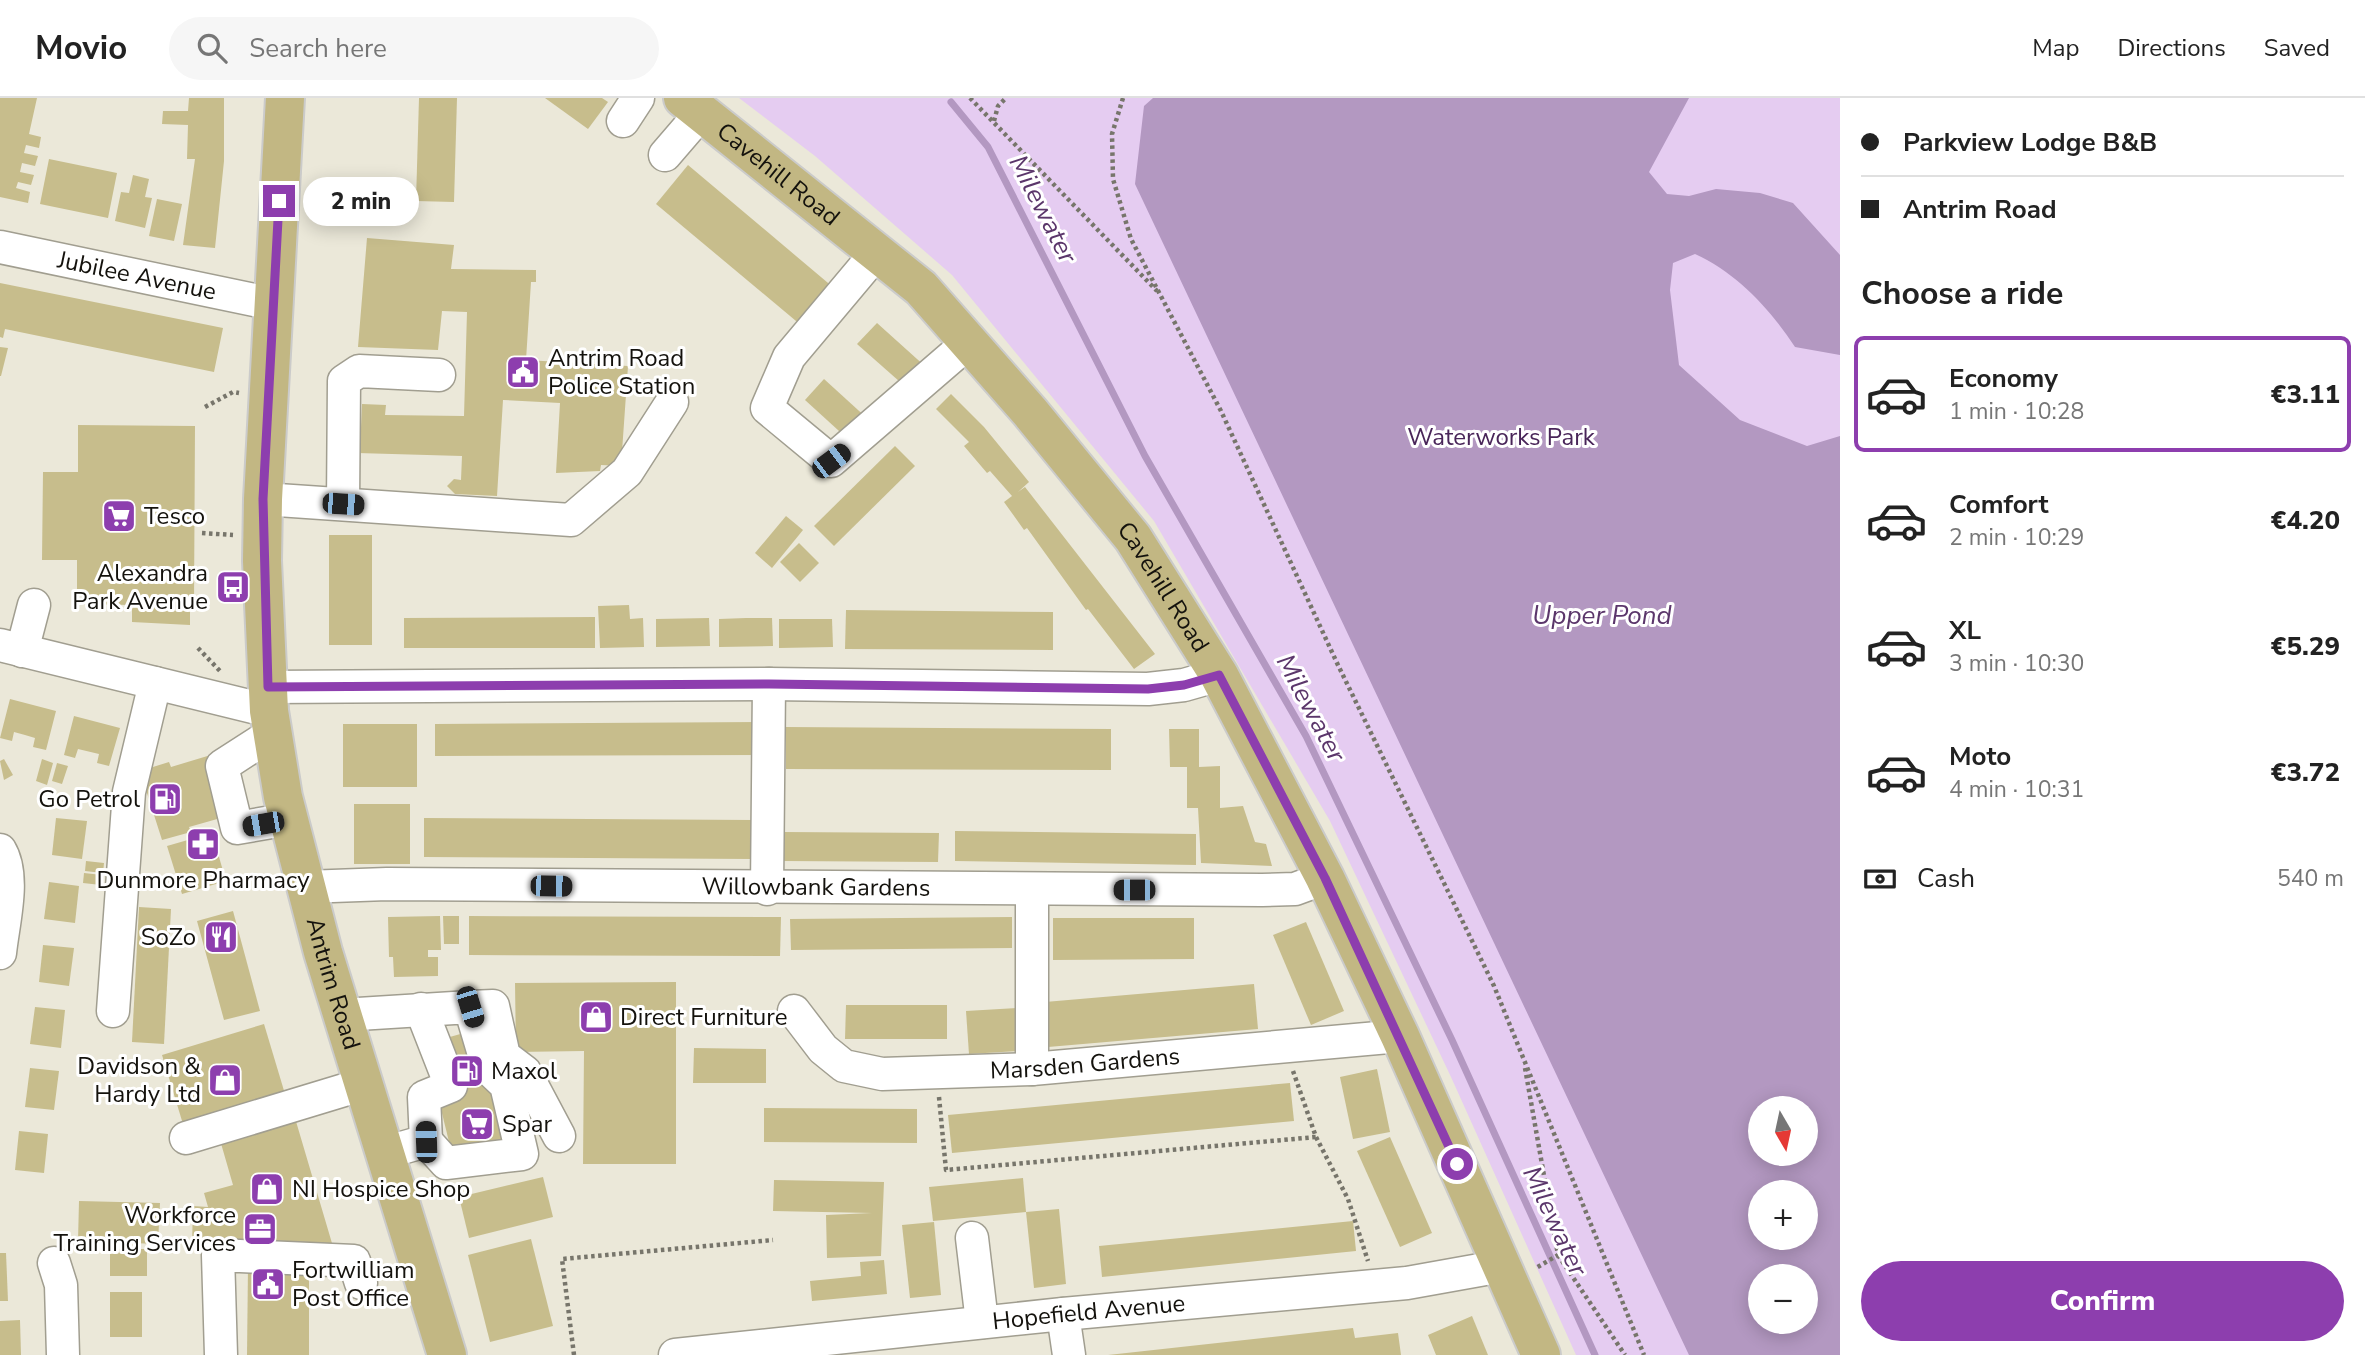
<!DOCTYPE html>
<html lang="en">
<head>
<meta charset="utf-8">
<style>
	:root { --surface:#fff; --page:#f6f6f6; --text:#222; --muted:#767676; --line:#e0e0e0; --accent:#8d3eae }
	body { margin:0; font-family:"Nunito Sans",sans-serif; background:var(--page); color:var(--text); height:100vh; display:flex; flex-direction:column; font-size:26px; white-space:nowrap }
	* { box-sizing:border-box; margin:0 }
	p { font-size:23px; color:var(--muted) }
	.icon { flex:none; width:38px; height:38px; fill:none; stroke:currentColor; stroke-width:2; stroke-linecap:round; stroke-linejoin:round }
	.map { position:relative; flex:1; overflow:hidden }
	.drawer { display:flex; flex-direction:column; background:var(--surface); width:525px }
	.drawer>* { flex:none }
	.top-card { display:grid; align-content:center; height:154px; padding:0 21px; background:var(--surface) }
	.needle { width:46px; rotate:171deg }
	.fabs { position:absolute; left:1748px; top:998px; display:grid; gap:14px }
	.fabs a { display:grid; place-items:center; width:70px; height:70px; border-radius:50%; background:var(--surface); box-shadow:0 4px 18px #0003; font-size:35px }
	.end { position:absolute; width:32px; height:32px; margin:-16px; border:9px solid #8d3eae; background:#fff; box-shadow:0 0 0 4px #fff }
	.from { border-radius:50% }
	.bubble { position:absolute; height:49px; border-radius:24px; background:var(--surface); box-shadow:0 4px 18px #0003; font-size:23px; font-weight:800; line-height:49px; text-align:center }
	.car { position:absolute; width:21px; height:42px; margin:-21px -10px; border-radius:9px; box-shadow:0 0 5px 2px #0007; background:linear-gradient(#222 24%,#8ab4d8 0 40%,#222 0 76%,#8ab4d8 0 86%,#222 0) }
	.top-card b { display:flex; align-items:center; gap:24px; height:66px; font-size:26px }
	.top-card b+b { border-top:2px solid var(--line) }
	.top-card i { width:18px; height:18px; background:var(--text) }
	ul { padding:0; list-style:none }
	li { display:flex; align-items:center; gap:21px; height:116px; margin:0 14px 10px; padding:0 7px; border:4px solid transparent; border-radius:10px }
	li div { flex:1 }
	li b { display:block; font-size:26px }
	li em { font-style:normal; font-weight:800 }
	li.current { border-color:var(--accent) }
	li>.icon { width:63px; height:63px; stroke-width:1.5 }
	h2 { padding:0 21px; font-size:32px; line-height:84px }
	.pay { display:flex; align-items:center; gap:18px; height:77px; padding:0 21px; font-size:26px }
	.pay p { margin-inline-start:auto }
	.cta { display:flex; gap:14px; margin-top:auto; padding:14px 21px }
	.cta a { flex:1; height:80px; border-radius:42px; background:var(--accent); color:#fff; font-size:28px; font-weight:800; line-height:80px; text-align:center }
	header { display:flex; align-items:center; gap:42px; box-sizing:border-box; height:98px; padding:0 35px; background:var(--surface); border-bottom:2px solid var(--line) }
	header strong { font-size:33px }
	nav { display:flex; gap:38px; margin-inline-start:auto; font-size:24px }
	.search { width:490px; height:63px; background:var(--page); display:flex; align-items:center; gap:18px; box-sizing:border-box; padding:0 24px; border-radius:38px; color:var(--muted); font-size:26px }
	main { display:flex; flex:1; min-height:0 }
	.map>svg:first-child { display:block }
</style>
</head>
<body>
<header>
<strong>Movio</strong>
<div class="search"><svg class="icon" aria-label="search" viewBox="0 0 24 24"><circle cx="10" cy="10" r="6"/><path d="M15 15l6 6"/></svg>Search here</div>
<nav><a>Map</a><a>Directions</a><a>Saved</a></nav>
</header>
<main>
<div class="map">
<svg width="1840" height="1257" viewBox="0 0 1840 1257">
	<rect width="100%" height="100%" fill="#ebe8d9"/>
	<path fill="#e5ccf1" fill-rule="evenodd" d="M739 0H1840V1257H1576L1451 979 1330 723 1154 423 952 177 815 58ZM1760 1010H1806V1055H1760ZM1760 1094H1806V1139H1760ZM1760 1178H1806V1223H1760Z"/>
	<path fill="#b398c1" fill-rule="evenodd" d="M1153 0H1689L1649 74 1667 96 1689 98 1716 91 1760 95 1793 105 1840 157V257L1795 249C1770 211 1737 175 1695 156L1673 165 1670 192 1679 267 1740 322 1807 348 1840 338V1257H1689L1135 86 1144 8ZM1760 1010H1806V1055H1760ZM1760 1094H1806V1139H1760ZM1760 1178H1806V1223H1760Z"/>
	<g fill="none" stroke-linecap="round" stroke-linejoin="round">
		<path stroke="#b398c1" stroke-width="7" d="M951 4 988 49 1145 358 1306 638 1452 942 1595 1257"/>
	</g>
	<g fill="#c7bd8c">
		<path d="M0 0H37L29 36 41 39 39 50 26 47 24 55 38 58 35 68 22 65 20 74 34 77 31 87 18 84 16 90 30 94 28 105 0 99Z"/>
		<path d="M189 0H224V63L215 150 183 147 195 61H187L188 27 162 26 163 13H188Z"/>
		<path d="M419 0H457L454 104 416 103Z"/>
		<path d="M545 0H602L608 4 588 31Z"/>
		<path d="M49 61 117 75 108 120 40 106Z"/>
		<path d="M688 67 834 190 802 228 656 106Z"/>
		<path d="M133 77 149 81 145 99 152 100 145 130 115 123 121 94 129 95Z"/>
		<path d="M157 101 182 106 174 143 149 138Z"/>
		<path d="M367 140 454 147 451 171 536 172V184H531L526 262 628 268 621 368 601 367 600 373 556 375 560 305 503 302 497 398 455 396 447 388 454 381 461 382 462 358 357 355 351 329H361L362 306 386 307 385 317 464 318 467 214 442 213 438 252 358 249Z"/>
		<path d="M0 185 223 230 214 274 5 231 3 240 0 239Z"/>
		<path d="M877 225 927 270 908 291 857 246Z"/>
		<path d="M0 249 8 250 1 278H0Z"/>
		<path d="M824 281 869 322 850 343 805 302Z"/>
		<path d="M951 296 984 329 1029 384 1018 394 1025 389 1155 556 1134 571 1088 511 1086 512 1027 430 1024 432 1004 404 1012 398 990 373 987 375 964 348 969 344 936 311Z"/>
		<path d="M78 327 195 328 194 508H190V527L132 524V507L77 506V462H42L43 374H78Z"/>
		<path d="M895 348 915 368 834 448 814 428Z"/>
		<path d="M786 418 803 432 772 470 755 455Z"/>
		<rect x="329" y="437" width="43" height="110"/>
		<path d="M799 445 819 465 800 484 780 464Z"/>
		<path d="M629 507 630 521 643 520 644 549 600 550 598 508Z"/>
		<path d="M846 512 1053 514V552L845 551Z"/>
		<path d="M595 519V550H404V520Z"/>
		<path d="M709 520 710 548 656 549V521Z"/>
		<path d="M746 520H772L773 548 719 549V521Z"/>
		<path d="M779 521H832L833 549 779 550Z"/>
		<path d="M10 601 56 613 46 652 33 649 35 640 25 637 14 634 12 643 0 640Z"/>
		<path d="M74 618 120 630 109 668 97 665 99 656 78 651 75 660 64 657Z"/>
		<path d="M760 624V657L435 658V626Z"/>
		<rect x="343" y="626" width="74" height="63"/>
		<path d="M786 629 1111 631V672L786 671Z"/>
		<path d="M1169 631H1199V669L1220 668V710L1243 708 1255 744 1266 746 1272 768 1201 765 1198 710H1187V669H1170Z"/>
		<path d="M224 653 249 712 189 729 191 734 162 742 140 673 169 664 171 669Z"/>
		<path d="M4 661 13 677 4 682 0 663Z"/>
		<path d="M42 661 53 665 47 687 36 683Z"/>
		<path d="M57 665 68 668 62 686 52 683Z"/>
		<rect x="354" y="706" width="56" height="60"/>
		<path d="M56 720 87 723 82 761 52 757Z"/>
		<path d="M424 720 753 722 752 761 424 759Z"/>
		<path d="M955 733 1196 736V767L955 763Z"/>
		<path d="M784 734 939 735 938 764 783 763Z"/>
		<path d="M212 735 226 783 182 796 167 748Z"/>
		<path d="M86 763 104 765 103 775 85 773Z"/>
		<path d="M84 775 102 777 101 787 83 785Z"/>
		<path d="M49 784 79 788 75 825 44 821Z"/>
		<path d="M139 809 171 811 164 946 132 944Z"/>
		<path d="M233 813 260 913 224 922 197 823Z"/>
		<path d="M440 818 441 852H428V859H438V878L394 879 393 859H389L388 819Z"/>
		<path d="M443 818H459V846H444Z"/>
		<path d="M469 818 781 819 780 858 469 857Z"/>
		<path d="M1012 819V850L791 852 790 821Z"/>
		<path d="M1053 820H1194V861L1053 862Z"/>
		<path d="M1306 824 1344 913 1311 927 1273 837Z"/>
		<path d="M43 847 74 850 69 888 39 884Z"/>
		<path d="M676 884V1066H583L584 953 516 954 515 885Z"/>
		<path d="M1254 886 1258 931 1048 949 1045 904Z"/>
		<path d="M846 907H947V941H845Z"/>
		<path d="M35 909 65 912 61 950 30 946Z"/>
		<path d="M1017 910 1020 953 969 956 966 913Z"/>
		<path d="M264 926 288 1006 186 1036 162 957Z"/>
		<path d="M478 931 514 1038 452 1056 425 946Z"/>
		<path d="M694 950 766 951V985H693Z"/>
		<path d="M30 970 59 973 54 1012 25 1009Z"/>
		<path d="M1377 971 1390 1034 1353 1041 1340 979Z"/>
		<path d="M1290 985 1294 1023 952 1055 948 1017Z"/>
		<path d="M764 1010 917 1011V1045L764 1044Z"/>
		<path d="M295 1020 334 1152 192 1147 193 1108 208 1109 204 1095 233 1087 220 1042Z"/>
		<path d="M19 1033 48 1036 44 1075 15 1072Z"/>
		<path d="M1390 1039 1432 1135 1400 1149 1357 1053Z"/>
		<path d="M543 1079 553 1119 469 1140 459 1099Z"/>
		<path d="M1023 1080 1026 1114 933 1123 929 1089Z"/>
		<path d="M774 1082 884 1084 881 1158 827 1160 826 1117 872 1115 773 1113Z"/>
		<path d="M79 1103 160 1105 158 1146 78 1143Z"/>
		<path d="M1059 1111 1066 1186 1034 1190 1026 1114Z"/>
		<path d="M1353 1123 1356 1153 1102 1179 1099 1148Z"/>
		<path d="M934 1124 941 1197 910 1200 902 1127Z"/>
		<path d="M531 1141 553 1228 490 1244 468 1157Z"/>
		<rect x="110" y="1151" width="37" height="27"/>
		<path d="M0 1155H6L8 1203H0Z"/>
		<path d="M884 1162 887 1196 812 1203 810 1183 861 1178 860 1164Z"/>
		<path d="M248 1168H309V1257H247Z"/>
		<rect x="110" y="1194" width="32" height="45"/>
		<path d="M1472 1218 1488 1257H1436L1428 1237Z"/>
		<path d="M20 1222 21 1257H0V1223Z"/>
		<path d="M1353 1230 1355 1240 1398 1235 1401 1257H1108Z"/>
	</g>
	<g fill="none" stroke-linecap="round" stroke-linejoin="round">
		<g stroke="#a19e90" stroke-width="35">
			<g id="minor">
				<path d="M623 23 638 0"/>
				<path d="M665 57 702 14"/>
				<path id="s1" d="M0 149 273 206"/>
				<path d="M878 153 789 259 767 310 831 363 969 244"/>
				<path d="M263 401 571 422 627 374 672 304"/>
				<path d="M343 406 344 283 359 273 439 277"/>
				<path d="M0 547 269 613"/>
				<path d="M22 553 34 507"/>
				<path d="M268 589 769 586 1148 591 1184 587 1219 577"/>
				<path d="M273 635 222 668 237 730 289 721"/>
				<path d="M0 752C16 778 3 825 0 855"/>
				<path id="s2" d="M305 789 387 786 1262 792 1295 791 1325 780"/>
				<path d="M767 791 769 586"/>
				<path d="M1032 792V971"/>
				<path d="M470 909 493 908 504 958 525 974 559 1038"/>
				<path d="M421 911 451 988 424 999 426 1043"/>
				<path d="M113 913 129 694 155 585"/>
				<path id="s3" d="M794 913 823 951 844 968 882 976 1032 971 1400 938"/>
				<path d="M342 917 470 909 488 970 506 987 522 1056 446 1065 426 1043 384 1055"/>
				<path d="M186 1040 364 986"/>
				<path d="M972 1140 982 1224"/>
				<path d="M54 1165 61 1187 63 1257"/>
				<path d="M1063 1216 1069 1257"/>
				<path d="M221 1257 218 1157 354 1163 361 1185"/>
				<path id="s4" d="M675 1257 1063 1216 1407 1185 1502 1168"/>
			</g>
		</g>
		<g stroke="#cbcbca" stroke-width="42">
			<g id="major">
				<path id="s5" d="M285 0 263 401 262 463 269 613 283 699 323 854 447 1257"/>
				<path id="s6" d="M683 0 921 190 1030 314 1133 440 1219 577 1325 780 1400 938 1541 1257"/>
			</g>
		</g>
		<g stroke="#77756b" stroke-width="4.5" stroke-dasharray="3.5 3.5" stroke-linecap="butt">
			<path d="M970 0 1157 193"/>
			<path d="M1123 0 1112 36 1113 81 1131 141 1221 313 1337 565 1494 888 1644 1257"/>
			<path d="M994 23 998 8 1006 0"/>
			<path d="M205 309 233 294 239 295"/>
			<path d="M202 435 233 437"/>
			<path d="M198 550 220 573"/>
			<path d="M1525 970 1558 1157 1536 1170"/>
			<path d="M1293 973 1316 1039 1348 1101 1368 1163"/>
			<path d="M939 999 946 1072 1316 1039"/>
			<path d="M1558 1157 1625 1257"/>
			<path d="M574 1257 562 1161 773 1142"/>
		</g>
		<use href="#minor" stroke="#fff" stroke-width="32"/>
		<use href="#major" stroke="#c2b783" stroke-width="38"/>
	</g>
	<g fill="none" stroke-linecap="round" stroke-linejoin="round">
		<path stroke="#8d3eae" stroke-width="9" d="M279 103 263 401 268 589 769 586 1148 591 1184 587 1219 577 1325 780 1457 1066"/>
	</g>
	<defs>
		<g id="civic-square" transform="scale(1.75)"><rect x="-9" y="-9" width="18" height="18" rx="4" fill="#8d3eae" stroke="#fff"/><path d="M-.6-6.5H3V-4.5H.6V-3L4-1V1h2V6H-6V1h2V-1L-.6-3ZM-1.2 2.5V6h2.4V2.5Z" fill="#fff"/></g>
		<g id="supermarket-square" transform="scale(1.75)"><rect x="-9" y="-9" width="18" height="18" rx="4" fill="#8d3eae" stroke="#fff"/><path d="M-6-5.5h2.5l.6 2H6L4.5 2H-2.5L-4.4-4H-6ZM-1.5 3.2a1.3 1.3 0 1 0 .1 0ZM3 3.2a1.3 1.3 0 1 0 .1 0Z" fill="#fff"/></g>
		<g id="bus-square" transform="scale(1.75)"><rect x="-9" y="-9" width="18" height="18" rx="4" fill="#8d3eae" stroke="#fff"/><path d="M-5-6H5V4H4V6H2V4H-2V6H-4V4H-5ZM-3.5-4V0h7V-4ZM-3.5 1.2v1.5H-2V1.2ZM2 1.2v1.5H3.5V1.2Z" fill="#fff"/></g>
		<g id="fuel-square" transform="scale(1.75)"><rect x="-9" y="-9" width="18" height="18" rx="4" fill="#8d3eae" stroke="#fff"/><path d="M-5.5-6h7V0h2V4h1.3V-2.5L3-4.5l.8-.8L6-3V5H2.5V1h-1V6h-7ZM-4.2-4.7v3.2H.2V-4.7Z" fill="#fff"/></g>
		<g id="pharmacy-square" transform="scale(1.75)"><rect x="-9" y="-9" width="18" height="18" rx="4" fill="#8d3eae" stroke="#fff"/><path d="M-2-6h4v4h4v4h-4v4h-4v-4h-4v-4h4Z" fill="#fff"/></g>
		<g id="restaurant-square" transform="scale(1.75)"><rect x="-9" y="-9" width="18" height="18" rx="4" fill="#8d3eae" stroke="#fff"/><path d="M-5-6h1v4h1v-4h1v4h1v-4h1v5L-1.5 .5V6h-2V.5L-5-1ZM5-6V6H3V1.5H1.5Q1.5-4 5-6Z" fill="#fff"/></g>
		<g id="shop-square" transform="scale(1.75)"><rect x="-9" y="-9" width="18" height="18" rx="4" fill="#8d3eae" stroke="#fff"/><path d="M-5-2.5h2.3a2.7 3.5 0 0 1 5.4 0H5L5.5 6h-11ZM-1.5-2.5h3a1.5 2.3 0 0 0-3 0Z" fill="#fff"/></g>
		<g id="office-square" transform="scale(1.75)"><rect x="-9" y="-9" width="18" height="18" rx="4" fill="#8d3eae" stroke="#fff"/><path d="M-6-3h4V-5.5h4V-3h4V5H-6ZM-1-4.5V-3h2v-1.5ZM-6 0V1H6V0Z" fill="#fff"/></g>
	</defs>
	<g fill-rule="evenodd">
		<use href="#civic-square" x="523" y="274"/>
		<use href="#supermarket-square" x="119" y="418"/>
		<use href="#bus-square" x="233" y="489"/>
		<use href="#fuel-square" x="165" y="701"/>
		<use href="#pharmacy-square" x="203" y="746"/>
		<use href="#restaurant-square" x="221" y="839"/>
		<use href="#shop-square" x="596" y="919"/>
		<use href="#fuel-square" x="467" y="973"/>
		<use href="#shop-square" x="225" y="982"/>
		<use href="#supermarket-square" x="477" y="1026"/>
		<use href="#shop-square" x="267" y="1091"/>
		<use href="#office-square" x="260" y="1131"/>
		<use href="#civic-square" x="268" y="1186"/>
	</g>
	<g text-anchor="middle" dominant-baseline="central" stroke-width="6" stroke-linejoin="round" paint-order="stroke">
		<g font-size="24" fill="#14120d" stroke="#fff">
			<text stroke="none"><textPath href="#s6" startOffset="122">Cavehill Road</textPath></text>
			<text stroke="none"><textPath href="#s1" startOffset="140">Jubilee Avenue</textPath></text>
			<text stroke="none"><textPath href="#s6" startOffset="690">Cavehill Road</textPath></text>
			<text stroke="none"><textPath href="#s2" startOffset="511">Willowbank Gardens</textPath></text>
			<text stroke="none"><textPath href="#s5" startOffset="894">Antrim Road</textPath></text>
			<text stroke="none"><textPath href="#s3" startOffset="317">Marsden Gardens</textPath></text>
			<text stroke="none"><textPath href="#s4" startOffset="416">Hopefield Avenue</textPath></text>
		</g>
		<g font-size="24" fill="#14120d" stroke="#fff" text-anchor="start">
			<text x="548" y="260">Antrim Road<tspan x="548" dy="28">Police Station</tspan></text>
			<text x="144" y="418">Tesco</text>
			<text x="208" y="475" text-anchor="end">Alexandra<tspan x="208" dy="28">Park Avenue</tspan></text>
			<text x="140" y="701" text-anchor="end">Go Petrol</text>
			<text x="203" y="782" text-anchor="middle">Dunmore Pharmacy</text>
			<text x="196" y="839" text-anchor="end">SoZo</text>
			<text x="620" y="919">Direct Furniture</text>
			<text x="201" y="968" text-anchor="end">Davidson &amp;<tspan x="201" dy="28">Hardy Ltd</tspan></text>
			<text x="491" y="973">Maxol</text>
			<text x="502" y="1026">Spar</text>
			<text x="292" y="1091">NI Hospice Shop</text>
			<text x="236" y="1117" text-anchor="end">Workforce<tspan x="236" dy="28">Training Services</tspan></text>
			<text x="292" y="1172">Fortwilliam<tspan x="292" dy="28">Post Office</tspan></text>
		</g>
		<g font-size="24" fill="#492559" stroke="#fff">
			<text x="1501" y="339">Waterworks Park</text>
		</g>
		<g font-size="26" font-style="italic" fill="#5b366b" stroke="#fff">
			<text transform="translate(1043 111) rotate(63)">Milewater</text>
			<text x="1602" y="517">Upper Pond</text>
			<text transform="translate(1311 610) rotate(62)">Milewater</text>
			<text transform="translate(1555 1123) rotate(65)">Milewater</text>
		</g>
	</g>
</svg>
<div class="fabs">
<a><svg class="needle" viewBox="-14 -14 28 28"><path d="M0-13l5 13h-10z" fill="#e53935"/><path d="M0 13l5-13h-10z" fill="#767676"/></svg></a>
<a>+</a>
<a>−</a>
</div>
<i class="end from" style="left:1457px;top:1066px"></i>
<i class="end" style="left:279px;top:103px"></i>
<div class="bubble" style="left:303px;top:79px;width:116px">2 min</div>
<i class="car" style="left:831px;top:363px;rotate:53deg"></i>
<i class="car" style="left:343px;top:406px;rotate:94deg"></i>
<i class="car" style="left:263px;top:726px;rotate:260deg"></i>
<i class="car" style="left:551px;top:788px;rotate:91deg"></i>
<i class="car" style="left:1134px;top:792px;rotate:270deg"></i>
<i class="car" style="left:470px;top:909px;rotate:163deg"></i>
<i class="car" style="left:426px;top:1044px;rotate:358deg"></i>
</div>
<section class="drawer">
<div class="top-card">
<b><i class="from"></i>Parkview Lodge B&amp;B</b>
<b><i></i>Antrim Road</b>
</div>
<h2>Choose a ride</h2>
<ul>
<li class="current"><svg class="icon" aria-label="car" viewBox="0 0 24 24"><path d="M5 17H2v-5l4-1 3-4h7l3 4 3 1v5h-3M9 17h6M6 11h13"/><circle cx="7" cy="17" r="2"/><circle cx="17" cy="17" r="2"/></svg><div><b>Economy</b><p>1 min · 10:28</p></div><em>€3.11</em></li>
<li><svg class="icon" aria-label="car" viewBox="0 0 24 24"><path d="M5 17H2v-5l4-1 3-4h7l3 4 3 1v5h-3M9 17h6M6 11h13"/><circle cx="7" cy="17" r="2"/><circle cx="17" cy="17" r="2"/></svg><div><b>Comfort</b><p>2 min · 10:29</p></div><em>€4.20</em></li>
<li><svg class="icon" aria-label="car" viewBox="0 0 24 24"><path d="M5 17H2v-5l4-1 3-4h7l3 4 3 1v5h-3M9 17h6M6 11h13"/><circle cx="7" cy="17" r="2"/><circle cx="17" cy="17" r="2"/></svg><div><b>XL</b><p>3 min · 10:30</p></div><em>€5.29</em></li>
<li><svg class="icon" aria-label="car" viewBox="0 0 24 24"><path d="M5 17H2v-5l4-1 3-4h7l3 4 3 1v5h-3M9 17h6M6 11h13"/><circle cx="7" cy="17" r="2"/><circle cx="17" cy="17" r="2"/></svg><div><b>Moto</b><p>4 min · 10:31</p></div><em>€3.72</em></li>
</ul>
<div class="pay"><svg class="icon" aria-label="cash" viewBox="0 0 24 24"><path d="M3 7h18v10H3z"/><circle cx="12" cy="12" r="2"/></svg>Cash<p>540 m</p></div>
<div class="cta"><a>Confirm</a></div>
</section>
</main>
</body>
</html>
